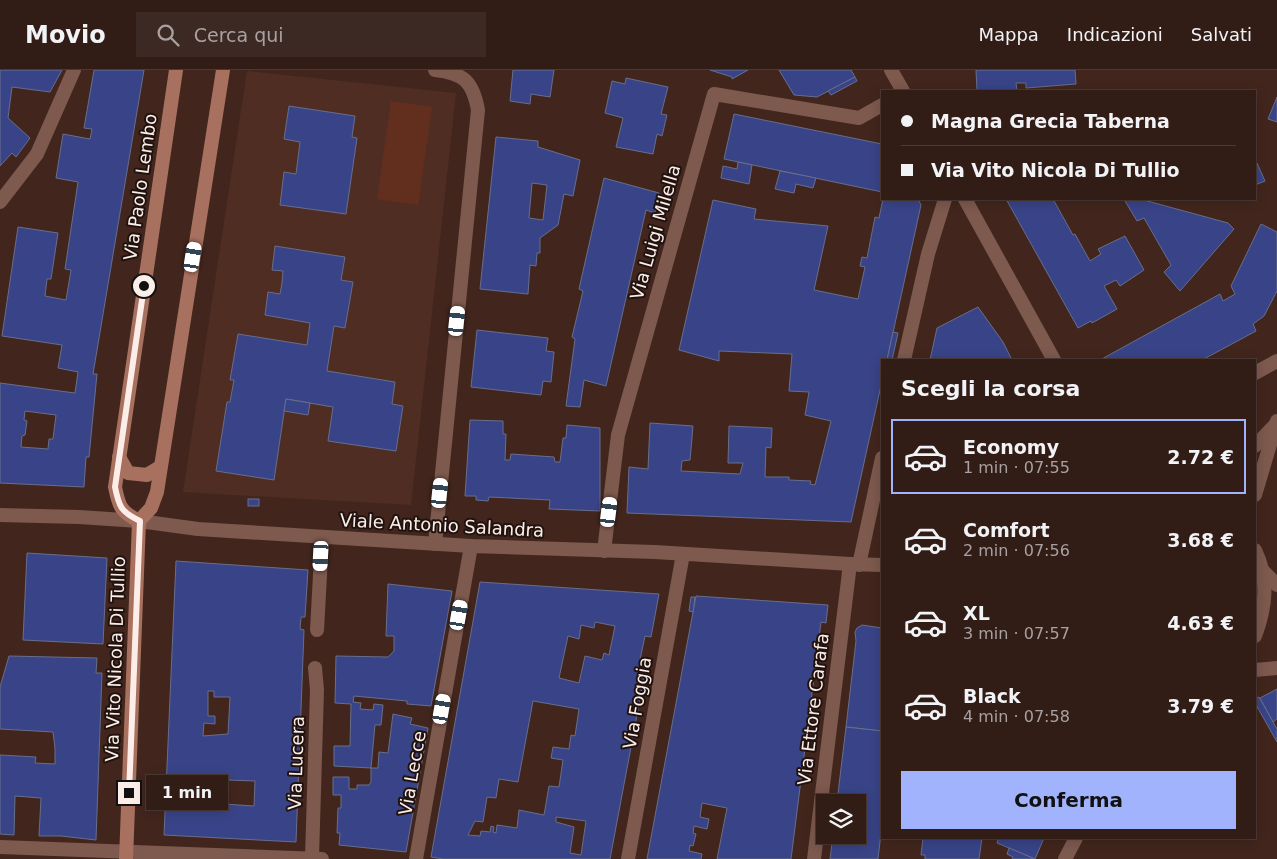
<!DOCTYPE html>
<html lang="it">
<head>
<meta charset="utf-8">
<style>
	:root { --surface:#321c16; --page:#3d2923; --text:#f1f3f6; --muted:#a8a1a1; --line:#4d3a35; --accent:#a1b3fd }
	body { margin:0; font-family:"DejaVu Sans",sans-serif; background:var(--page); color:var(--text); height:100vh; display:flex; flex-direction:column; font-size:19px; white-space:nowrap }
	* { box-sizing:border-box; margin:0 }
	p { font-size:16px; color:var(--muted) }
	.icon { flex:none; width:28px; height:28px; fill:none; stroke:currentColor; stroke-width:2; stroke-linecap:round; stroke-linejoin:round }
	.map { position:relative; flex:1; overflow:hidden }
	.panel { position:absolute; left:881px; top:289px; width:375px; height:480px; display:flex; flex-direction:column; background:var(--surface); border-radius:0px; box-shadow:0 2px 12px #0003,0 0 0 1px var(--line) }
	.panel>* { flex:none }
	.hud { position:absolute; left:881px; top:20px; width:375px; height:110px; border-radius:0px; box-shadow:0 2px 12px #0003,0 0 0 1px var(--line); display:grid; align-content:center; height:110px; padding:0 20px; background:var(--surface) }
	.tools { position:absolute; left:816px; top:724px; display:grid; gap:10px }
	.tools a { display:grid; place-items:center; width:50px; height:50px; border-radius:0px; background:var(--surface); box-shadow:0 2px 12px #0003,0 0 0 1px var(--line); font-size:25px }
	.end { position:absolute; width:22px; height:22px; margin:-11px; border:6px solid #fcede8; background:#111; box-shadow:0 0 0 2px #111 }
	.from { border-radius:50% }
	.bubble { position:absolute; height:35px; border-radius:0px; background:var(--surface); box-shadow:0 2px 12px #0003,0 0 0 1px var(--line); font-size:16px; font-weight:700; line-height:35px; text-align:center }
	.car { position:absolute; width:15px; height:30px; margin:-15px -8px; border-radius:6px; box-shadow:0 0 4px 1px #0007; background:linear-gradient(#fff 24%,#345 0 40%,#fff 0 76%,#345 0 86%,#fff 0) }
	.hud b { display:flex; align-items:center; gap:18px; height:48px; font-size:19px }
	.hud b+b { border-top:1px solid var(--line) }
	.hud i { width:12px; height:12px; background:var(--text) }
	ul { padding:0; list-style:none }
	li { display:flex; align-items:center; gap:15px; height:75px; margin:0 10px 8px; padding:0 10px; border:2px solid transparent; border-radius:0px }
	li div { flex:1 }
	li b { display:block; font-size:19px }
	li em { font-style:normal; font-weight:700 }
	li.on { border-color:var(--accent) }
	li>.icon { width:45px; height:45px; stroke-width:1.5 }
	h2 { padding:0 20px; font-size:22px; line-height:60px }
	.action { display:flex; gap:10px; margin-top:auto; padding:10px 20px }
	.action a { flex:1; height:58px; border-radius:0px; background:var(--accent); color:#111; font-size:20px; font-weight:700; line-height:58px; text-align:center }
	header { display:flex; align-items:center; gap:30px; box-sizing:border-box; height:70px; padding:0 25px; background:var(--surface); border-bottom:1px solid var(--line) }
	header strong { font-size:24px }
	nav { display:flex; gap:28px; margin-inline-start:auto; font-size:18px }
	.search { width:350px; height:45px; background:var(--page); display:flex; align-items:center; gap:12px; box-sizing:border-box; padding:0 18px; border-radius:0px; color:var(--muted); font-size:19px }
	.map>svg:first-child { display:block }
</style>
</head>
<body>
<header>
<strong>Movio</strong>
<div class="search"><svg class="icon" aria-label="search" viewBox="0 0 24 24"><circle cx="10" cy="10" r="6"/><path d="M15 15l6 6"/></svg>Cerca qui</div>
<nav><a>Mappa</a><a>Indicazioni</a><a>Salvati</a></nav>
</header>
<div class="map">
<svg width="1277" height="789" viewBox="0 0 1277 789">
	<rect width="100%" height="100%" fill="#42261d"/>
	<path fill="#502d22" d="M247 1 456 23 411 435 183 422Z"/>
	<path fill="#622f1f" d="M391 31 432 37 418 135 377 129Z"/>
	<g fill="#394488" stroke="#676e8b" fill-rule="evenodd">
		<path d="M0 0H62L50 22 12 17 8 48 30 68 16 87 12 83 0 96Z"/>
		<path d="M94 0H144L93 304H97L89 387H86L84 417 0 413V313L75 323 78 302 58 298 62 275 2 266 18 157 58 163 51 209H47L45 226 66 230 71 200 65 199 78 112 56 108 63 64 90 69 92 59 84 58ZM25 341 56 345 53 369H49L48 379 21 377 22 366 25 365 27 351 24 350Z"/>
		<path d="M513 0H554L550 27 531 24 530 34 510 31Z"/>
		<path d="M710 0H748L732 9V7Z"/>
		<path d="M779 0H851L855 7 817 27 794 25Z"/>
		<path d="M976 0H1075L1076 14 1026 18V13H1016L1017 21H977Z"/>
		<path d="M855 7 857 11 831 25 828 21Z"/>
		<path d="M626 8 668 17 661 44 667 45 662 66 657 64 653 84 616 77 623 48 605 43 612 11 625 14Z"/>
		<path d="M1277 27V52L1268 49Z"/>
		<path d="M289 36 355 46 352 67 357 68 346 144 280 135 284 102 296 104 300 72 284 69Z"/>
		<path d="M734 44 882 74V122L724 89Z"/>
		<path d="M496 67 538 71V77L580 90 573 126 564 124 558 155 540 168V183H537L536 196 530 195 528 224 480 219ZM532 113 547 115 543 150 529 148Z"/>
		<path d="M738 92 752 95 749 114 721 108 723 96 737 99Z"/>
		<path d="M1255 93H1257L1265 111 1255 115Z"/>
		<path d="M780 101 816 108 813 118 796 114 794 123 775 119Z"/>
		<path d="M604 108 659 123 655 143 646 140 606 316 584 310 580 337 566 336 575 269 572 267 583 221 579 219Z"/>
		<path d="M883 129H918L921 135 887 290H882V311L851 452 627 443 629 397 648 399 650 353 693 356 690 390 682 391 681 401 740 404 743 393H728L729 356 772 358 771 378 766 377 765 407H789V410L811 411 810 414 815 415 831 351 805 345 809 322 789 321 792 284 719 281V291L679 280 713 130 756 139 754 149 828 156 814 220 858 229 865 197 860 196 862 187 867 188 875 147 879 148Z"/>
		<path d="M1006 129H1053L1073 165 1075 164 1090 191 1101 184 1098 179 1125 166 1144 200 1120 216 1116 210 1104 216 1117 239 1092 253 1091 251 1078 258Z"/>
		<path d="M1126 129H1140L1228 153 1234 159 1180 221 1164 202 1171 195 1144 148 1137 151 1125 131Z"/>
		<path d="M1261 154 1277 162V221L1264 246 1253 254 1256 261 1202 290H1100L1220 224 1223 231 1235 224 1231 216Z"/>
		<path d="M275 176 345 187 341 210 353 212 345 258 334 256 327 301 395 312 392 334 403 336 396 381 328 371 333 337 286 329 274 410 216 401 227 332H230L234 310H230L238 264 307 275 310 253 265 245 268 222 280 224 282 213 283 201 272 200Z"/>
		<path d="M978 237 1003 272 1012 290H930L937 258Z"/>
		<path d="M477 260 548 268 546 281 554 282 551 312 543 311 541 325 471 317Z"/>
		<path d="M893 262 898 263 892 290H887Z"/>
		<path d="M286 329 310 333 308 345 284 341Z"/>
		<path d="M470 350 503 351V364H506L505 390H510L511 384 554 387 555 392H560L563 368H566L567 355 600 358V441L549 439 550 430 489 427 488 431 476 430V426H465Z"/>
		<rect x="248" y="429" width="11" height="7"/>
		<path d="M27 483 107 488 103 574 23 570Z"/>
		<path d="M176 491 308 500 305 547H301L300 559 304 560 296 772 164 765ZM208 621H214V627H230L228 664 203 666 204 653 215 654V646H208ZM195 710 227 712V710L255 711 254 736 194 732Z"/>
		<path d="M480 512 659 524 651 567 645 566 640 590 647 592 610 789H443L431 787ZM595 552 615 556 609 585 604 583 602 590 585 586 579 613 559 608 568 566 579 569 581 555 594 558ZM533 631 579 639 575 666 571 665 569 679 553 677 551 688 563 690 559 717 549 716 544 745 519 740 517 758 497 755 496 763 493 762 494 757 491 756 490 762 481 761 480 766 468 765 475 751 483 752 487 727 496 728 499 709 518 712ZM556 747 586 751 581 785 570 783 574 757 556 752Z"/>
		<path d="M388 514 452 521 431 636 407 634V631L354 626 353 632 361 633 360 639 373 640 374 634 383 635 381 655H375L371 698H378L379 682 388 683 393 644 412 648 410 654 428 658 406 782 339 775 340 763H337L338 738H341V725H333V707H349V719H357V715H369L371 712V698L334 696V676H350L351 634 335 633 336 586 388 587 394 581V566H386Z"/>
		<path d="M696 526 828 535 826 553 821 552 791 789H717L727 738 702 733 700 747 709 749 707 759 694 756 693 763 696 764 693 776 690 775 689 781 702 784 701 789H647Z"/>
		<path d="M691 527H695L693 542 689 541Z"/>
		<path d="M862 555 882 558V661L846 657 856 571 855 562 857 558Z"/>
		<path d="M9 586 97 588 96 603H102L96 770 61 766H39L41 728 15 726 14 765 0 764V685L36 687 35 693 55 694V678L53 662 0 659V617Z"/>
		<path d="M1277 619V649L1273 652 1260 628Z"/>
		<path d="M1259 627 1277 659V672L1255 633V629Z"/>
		<path d="M846 657 882 661V754L878 789H830L833 765H858V732H837Z"/>
		<path d="M923 768H982L979 789H925V785H921Z"/>
		<path d="M999 768H1044L1035 789 997 773Z"/>
		<path d="M1009 778 1035 789H1012L1013 787 1007 784Z"/>
	</g>
	<g fill="none" stroke-linecap="round" stroke-linejoin="round">
		<g stroke="#7d594e" stroke-width="14">
			<path d="M435 0C464 3 473 12 478 40L435 474"/>
			<path d="M891 0 903 21"/>
			<path d="M965 129 1054 290"/>
			<path d="M0 132 37 84 74 0"/>
			<path d="M904 290 928 184 945 129"/>
			<path d="M1255 303 1277 291"/>
			<path d="M1255 376 1274 356"/>
			<path d="M1255 425 1277 351"/>
			<path d="M604 481 618 365 714 24 859 48 882 35"/>
			<path d="M859 495 882 388"/>
			<path d="M317 560 322 468"/>
			<path d="M0 777 322 789"/>
			<path d="M312 788 317 620 315 598"/>
			<path d="M416 789 471 476"/>
			<path d="M628 789 683 484"/>
			<path d="M814 789 850 494"/>
		</g>
		<g stroke="#7d594e" stroke-width="14">
			<path d="M0 445 79 447 139 451 198 459 471 476 655 482 850 494 882 495"/>
			<path d="M1255 480C1269 509 1266 537 1255 566"/>
			<path d="M1263 501 1277 515"/>
			<path d="M1255 600 1277 598"/>
			<path d="M1065 789 1076 768"/>
		</g>
		<g stroke="#a8705e" stroke-width="14">
			<path d="M119 387 128 403 147 405 160 397"/>
			<path d="M139 451C121 442 119 437 115 417L176 0"/>
			<path d="M139 451 151 438 157 422 223 0"/>
			<path d="M126 789 139 451"/>
		</g>
	</g>
	<g fill="none" stroke-linecap="round" stroke-linejoin="round">
		<path stroke="#fcede8" stroke-width="6" d="M129 723 140 451C121 442 119 437 115 417L144 216"/>
	</g>
	<g text-anchor="middle" dominant-baseline="central" stroke-width="4" stroke-linejoin="round" paint-order="stroke">
		<g font-size="18" fill="#fcede8" stroke="#20130f">
			<text transform="translate(140 117) rotate(-82)">Via Paolo Lembo</text>
			<text transform="translate(655 162) rotate(-74)">Via Luigi Milella</text>
			<text transform="translate(442 455) rotate(3)">Viale Antonio Salandra</text>
			<text transform="translate(115 589) rotate(-88)">Via Vito Nicola Di Tullio</text>
			<text transform="translate(637 633) rotate(-80)">Via Foggia</text>
			<text transform="translate(813 639) rotate(-83)">Via Ettore Carafa</text>
			<text transform="translate(296 693) rotate(-88)">Via Lucera</text>
			<text transform="translate(412 703) rotate(-80)">Via Lecce</text>
		</g>
	</g>
</svg>
<div class="tools">
<a><svg class="icon" aria-label="layers" viewBox="0 0 24 24"><path d="M12 4l9 5-9 5-9-5zM3 14l9 5 9-5"/></svg></a>
</div>
<i class="end from" style="left:144px;top:216px"></i>
<i class="end" style="left:129px;top:723px"></i>
<div class="bubble" style="left:146px;top:705px;width:82px">1 min</div>
<i class="car" style="left:193px;top:187px;rotate:9deg"></i>
<i class="car" style="left:457px;top:251px;rotate:6deg"></i>
<i class="car" style="left:440px;top:423px;rotate:6deg"></i>
<i class="car" style="left:609px;top:442px;rotate:7deg"></i>
<i class="car" style="left:321px;top:486px;rotate:183deg"></i>
<i class="car" style="left:459px;top:545px;rotate:10deg"></i>
<i class="car" style="left:442px;top:639px;rotate:10deg"></i>
<div class="hud">
<b><i class="from"></i>Magna Grecia Taberna</b>
<b><i></i>Via Vito Nicola Di Tullio</b>
</div>
<section class="panel">
<h2>Scegli la corsa</h2>
<ul>
<li class="on"><svg class="icon" aria-label="car" viewBox="0 0 24 24"><path d="M5 17H2v-5l4-1 3-4h7l3 4 3 1v5h-3M9 17h6M6 11h13"/><circle cx="7" cy="17" r="2"/><circle cx="17" cy="17" r="2"/></svg><div><b>Economy</b><p>1 min · 07:55</p></div><em>2.72 €</em></li>
<li><svg class="icon" aria-label="car" viewBox="0 0 24 24"><path d="M5 17H2v-5l4-1 3-4h7l3 4 3 1v5h-3M9 17h6M6 11h13"/><circle cx="7" cy="17" r="2"/><circle cx="17" cy="17" r="2"/></svg><div><b>Comfort</b><p>2 min · 07:56</p></div><em>3.68 €</em></li>
<li><svg class="icon" aria-label="car" viewBox="0 0 24 24"><path d="M5 17H2v-5l4-1 3-4h7l3 4 3 1v5h-3M9 17h6M6 11h13"/><circle cx="7" cy="17" r="2"/><circle cx="17" cy="17" r="2"/></svg><div><b>XL</b><p>3 min · 07:57</p></div><em>4.63 €</em></li>
<li><svg class="icon" aria-label="car" viewBox="0 0 24 24"><path d="M5 17H2v-5l4-1 3-4h7l3 4 3 1v5h-3M9 17h6M6 11h13"/><circle cx="7" cy="17" r="2"/><circle cx="17" cy="17" r="2"/></svg><div><b>Black</b><p>4 min · 07:58</p></div><em>3.79 €</em></li>
</ul>
<div class="action"><a>Conferma</a></div>
</section>
</div>
</body>
</html>
